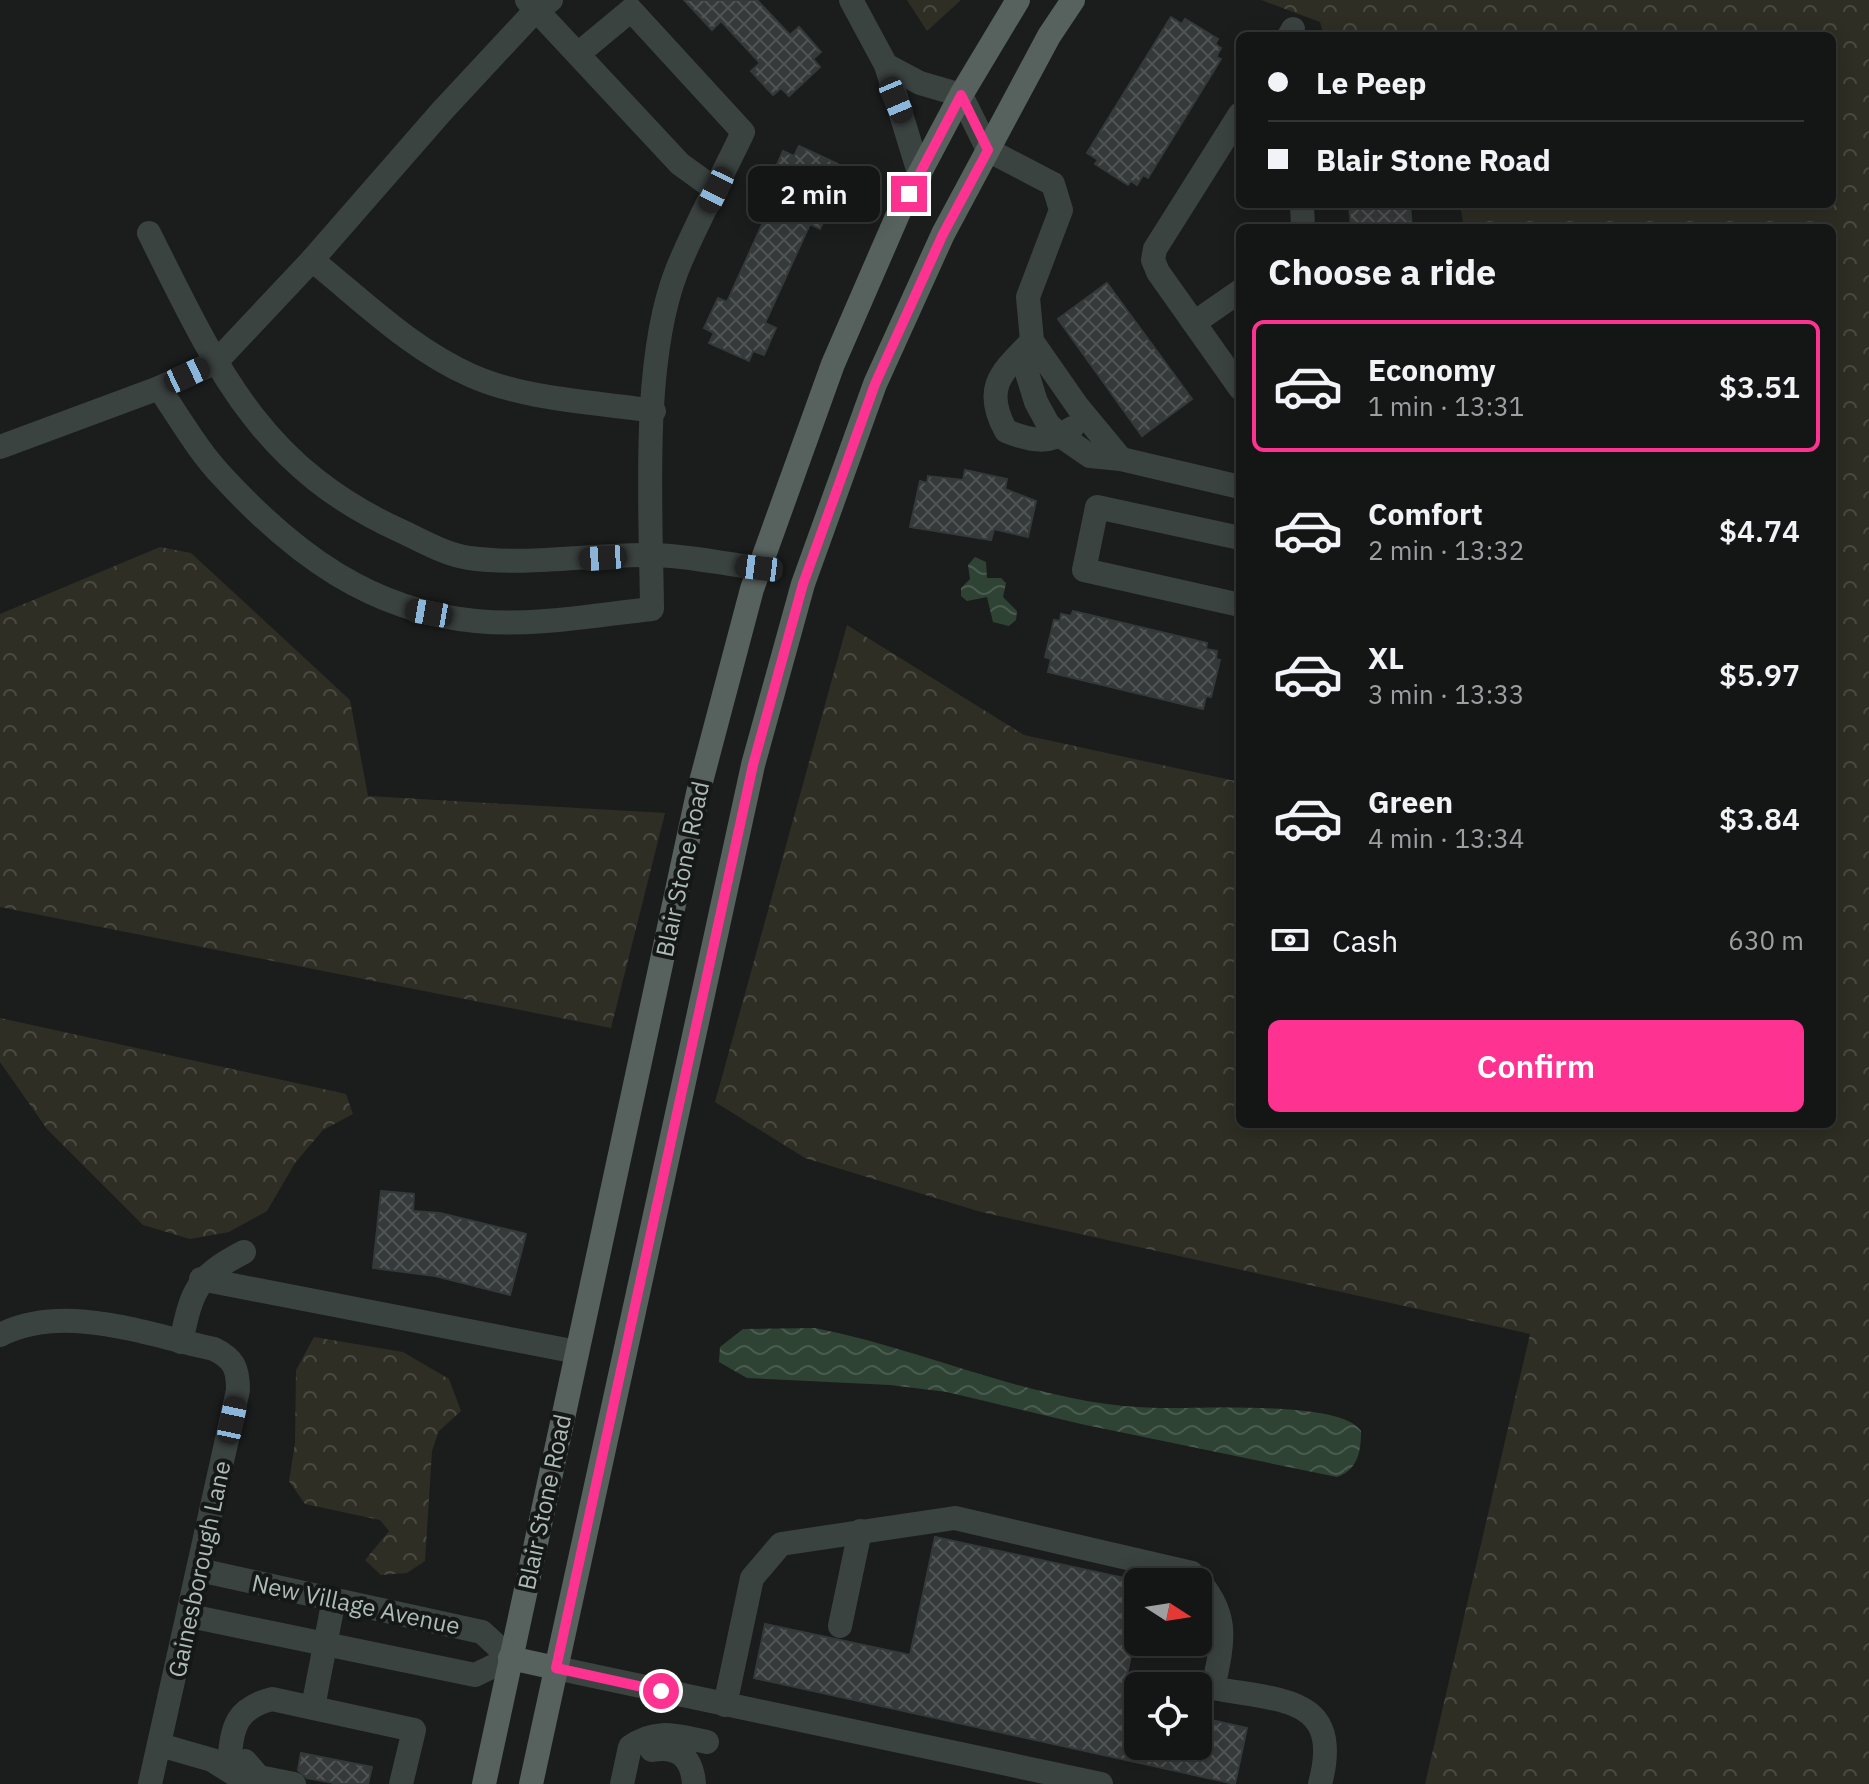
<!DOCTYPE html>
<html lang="en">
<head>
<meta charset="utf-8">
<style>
	:root { --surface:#141616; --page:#212323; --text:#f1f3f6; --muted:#9d9fa1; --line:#333535; --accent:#fe3290 }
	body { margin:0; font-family:"IBM Plex Sans",sans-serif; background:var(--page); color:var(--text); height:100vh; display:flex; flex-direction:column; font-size:30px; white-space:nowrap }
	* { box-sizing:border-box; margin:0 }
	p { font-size:26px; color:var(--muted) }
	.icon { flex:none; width:44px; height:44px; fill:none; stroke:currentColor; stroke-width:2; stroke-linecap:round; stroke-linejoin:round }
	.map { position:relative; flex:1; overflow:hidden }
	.drawer { position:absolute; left:1236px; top:224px; width:600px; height:904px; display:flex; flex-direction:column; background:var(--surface); border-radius:12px; box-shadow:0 4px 20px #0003,0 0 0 2px var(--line) }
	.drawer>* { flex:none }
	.top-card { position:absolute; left:1236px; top:32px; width:600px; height:176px; border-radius:12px; box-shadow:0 4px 20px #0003,0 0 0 2px var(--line); display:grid; align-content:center; height:176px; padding:0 32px; background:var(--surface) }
	.needle { width:52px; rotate:102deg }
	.fabs { position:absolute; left:1124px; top:1568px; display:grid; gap:16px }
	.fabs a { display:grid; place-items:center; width:88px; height:88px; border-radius:12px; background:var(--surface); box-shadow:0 4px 20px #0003,0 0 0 2px var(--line); font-size:40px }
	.end { position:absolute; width:36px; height:36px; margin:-18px; border:10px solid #fe3290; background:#fff; box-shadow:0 0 0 4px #fff }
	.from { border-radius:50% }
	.bubble { position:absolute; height:56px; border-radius:12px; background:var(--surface); box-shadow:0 4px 20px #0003,0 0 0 2px var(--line); font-size:26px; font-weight:600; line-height:56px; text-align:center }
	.car { position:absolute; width:24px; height:48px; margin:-24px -12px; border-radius:10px; box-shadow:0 0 6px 2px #0007; background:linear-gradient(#222 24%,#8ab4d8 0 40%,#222 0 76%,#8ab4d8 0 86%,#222 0) }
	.top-card b { display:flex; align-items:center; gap:28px; height:76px; font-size:30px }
	.top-card b+b { border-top:2px solid var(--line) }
	.top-card i { width:20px; height:20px; background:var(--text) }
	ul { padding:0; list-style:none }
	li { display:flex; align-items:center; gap:24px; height:132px; margin:0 16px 12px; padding:0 16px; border:4px solid transparent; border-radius:12px }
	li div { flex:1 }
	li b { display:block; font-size:30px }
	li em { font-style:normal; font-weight:600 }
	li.on { border-color:var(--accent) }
	li>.icon { width:72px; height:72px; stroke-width:1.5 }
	h2 { padding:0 32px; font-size:36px; line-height:96px }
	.pay { display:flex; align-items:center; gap:20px; height:88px; padding:0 32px; font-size:30px }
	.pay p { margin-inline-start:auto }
	.cta { display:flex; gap:16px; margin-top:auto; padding:16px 32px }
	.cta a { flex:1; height:92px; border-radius:12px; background:var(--accent); color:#fff; font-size:32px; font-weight:600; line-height:92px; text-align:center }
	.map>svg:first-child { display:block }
</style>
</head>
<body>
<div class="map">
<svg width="1869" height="1784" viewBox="0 0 1869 1784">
	<defs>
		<pattern id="forest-crowns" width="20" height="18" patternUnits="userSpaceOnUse" patternTransform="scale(2)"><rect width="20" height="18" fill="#2e2e24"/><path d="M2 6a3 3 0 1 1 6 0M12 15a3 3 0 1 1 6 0" fill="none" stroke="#4a4a42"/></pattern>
		<pattern id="water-waves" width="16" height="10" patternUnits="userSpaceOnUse" patternTransform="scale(2)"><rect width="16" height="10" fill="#2f4335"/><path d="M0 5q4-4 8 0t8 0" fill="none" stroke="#4a5c50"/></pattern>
		<pattern id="building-cross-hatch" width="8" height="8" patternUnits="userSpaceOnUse" patternTransform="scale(2)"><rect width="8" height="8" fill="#363939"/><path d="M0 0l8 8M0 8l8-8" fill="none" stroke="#505453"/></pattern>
	</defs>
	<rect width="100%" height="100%" fill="#1b1d1d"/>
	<g fill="url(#forest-crowns)">
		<path d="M907 0H961L927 31Z"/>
		<path d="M1261 0H1869V1784H1425L1530 1334 981 1212 805 1158 715 1102 847 625 1024 735 1240 782V1124H1832V228H1464L1460 204H1832V36H1324L1320 22Z"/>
		<path d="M160 547 191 553 350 700 368 796 665 813 611 1028 0 907V614Z"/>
		<path d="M0 1018 346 1094 353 1114 323 1130 295 1163 267 1211 229 1232 190 1239 143 1225 47 1129 0 1062Z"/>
		<path d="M314 1337 403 1352 449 1379 461 1411 439 1431 432 1451 425 1561 407 1573 381 1575 365 1560 389 1531 380 1520 305 1504 289 1481 295 1443 296 1370Z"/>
	</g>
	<g fill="url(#water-waves)">
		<path d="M975 557 986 562 987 578H1001L1006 583 1003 597 1017 611 1016 620 1009 626 993 622 987 597 967 601 961 596V588L970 579 968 565Z"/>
		<path d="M815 1328C929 1350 1042 1407 1159 1408 1198 1409 1341 1400 1361 1431 1361 1451 1358 1470 1337 1477L1081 1424 947 1392 890 1385 747 1378 719 1362 720 1347 743 1329Z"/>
	</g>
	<g fill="url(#building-cross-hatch)" stroke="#343939" stroke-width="2">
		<path d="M684 0H757L790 35 799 27 821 52 813 59 820 67 789 96 781 88 773 95 751 71 760 63 721 21 712 30Z"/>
		<path d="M1171 17 1182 24 1185 19 1218 39 1215 44 1221 48 1216 57 1221 59 1148 178 1143 175 1137 185 1131 181 1128 185 1095 164 1098 160 1087 153Z"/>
		<path d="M799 146 838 164 833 174 843 179 820 229 810 224 765 323 776 328 764 355 753 351 749 361 709 343 714 333 704 328 718 298 727 302 770 207 760 203 783 151 794 156Z"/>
		<path d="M1349 204H1410L1412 228H1351Z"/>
		<path d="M1107 283 1192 399 1142 436 1058 319Z"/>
		<path d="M965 470 1007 479 1005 489 1036 501 1028 537 994 529 991 540 910 527 920 481 927 483 928 476 963 480Z"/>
		<path d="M1073 611 1207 643 1206 649 1217 651 1216 659 1220 660 1211 697 1206 696 1203 709 1048 672 1051 659 1045 657 1054 620 1060 621 1061 614 1071 616Z"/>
		<path d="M381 1191 414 1194 413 1211 440 1213 526 1234 510 1295 435 1276 373 1268Z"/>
		<path d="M935 1537 1138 1581V1624L1121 1701 1138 1704V1746H1198V1717L1247 1728 1235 1784 754 1678 765 1624 910 1655Z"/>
		<path d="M301 1753 372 1767 368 1784H339L307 1778 298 1770Z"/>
	</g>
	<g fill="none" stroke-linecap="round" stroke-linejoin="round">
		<g stroke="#3b4341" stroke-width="24">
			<path d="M527 0 680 164 716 190"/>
			<path d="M851 0 886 65 920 176"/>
			<path d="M1289 36 1293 29"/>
			<path d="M886 65 920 83 961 95 988 150 1053 184 1061 210 1028 297 1032 341 1027 373 1036 402 1048 424 1061 436 1090 456 1121 459 1078 407 1032 341"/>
			<path d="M1240 114 1155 249 1153 260 1158 272 1240 388"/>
			<path d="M1302 204 1303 228"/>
			<path d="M149 233C215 365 259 467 401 531 422 541 446 555 469 558 529 566 590 554 650 555 686 555 723 564 759 568"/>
			<path d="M312 260C363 301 412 350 472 376 527 400 595 402 654 411"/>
			<path d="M1194 323 1240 291"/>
			<path d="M1032 341C1002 372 982 387 1006 431 1031 441 1050 445 1072 428"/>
			<path d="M159 388C179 417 198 451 223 477 293 553 370 611 476 621 533 627 595 615 652 609 651 510 641 361 677 270 696 223 722 177 743 132L631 10 578 54"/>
			<path d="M0 447 159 388 216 362 312 260 442 111 536 10 551 0"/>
			<path d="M1121 459 1240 487"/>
			<path d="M1240 538 1097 507 1084 570 1240 605"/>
			<path d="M201 1279 577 1352"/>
			<path d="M0 1335C65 1302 148 1335 214 1349 234 1359 238 1368 238 1390L150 1784"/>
			<path d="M181 1342C192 1290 196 1277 244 1252"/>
			<path d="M190 1616 475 1675 510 1658 482 1632 199 1570"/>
			<path d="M840 1626 860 1531"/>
			<path d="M556 1668 1101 1784"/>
			<path d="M725 1705 752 1578 781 1544 955 1518 1192 1573C1230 1612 1224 1638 1213 1688 1279 1701 1344 1695 1320 1784"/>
			<path d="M313 1707 334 1599"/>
			<path d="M160 1745 212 1760 239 1777"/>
			<path d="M652 1750C679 1745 692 1758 694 1784"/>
			<path d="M245 1761 259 1777 294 1784"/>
			<path d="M252 1784 229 1761C233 1726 235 1709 272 1699L414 1730 401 1784"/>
			<path d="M622 1784 630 1747C656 1728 677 1736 707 1742"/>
		</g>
		<g stroke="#57625e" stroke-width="24">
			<path d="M510 1658 556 1668"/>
			<path d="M484 1784 698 793 752 589 833 364 899 212 961 95 1018 0"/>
			<path d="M531 1784 753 765 803 584 875 384 943 234 1049 36 1073 0"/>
		</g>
	</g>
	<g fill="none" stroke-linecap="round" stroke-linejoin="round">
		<path stroke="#fe3290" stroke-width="10" d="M661 1691 556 1668 753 765 803 584 875 384 943 234 988 150 961 95 909 194"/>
	</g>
	<g text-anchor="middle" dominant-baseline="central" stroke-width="8" stroke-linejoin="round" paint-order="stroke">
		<g font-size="24" fill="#adbdb6" stroke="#161818">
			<text transform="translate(682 869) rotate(-78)">Blair Stone Road</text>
			<text transform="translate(544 1502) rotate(-78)">Blair Stone Road</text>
			<text transform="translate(199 1569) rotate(-78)">Gainesborough Lane</text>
			<text transform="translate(356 1604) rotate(12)">New Village Avenue</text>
		</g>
	</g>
</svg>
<div class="fabs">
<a><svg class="needle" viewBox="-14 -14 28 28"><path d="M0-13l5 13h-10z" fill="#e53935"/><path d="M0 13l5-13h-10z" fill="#9d9fa1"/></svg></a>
<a><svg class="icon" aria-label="locate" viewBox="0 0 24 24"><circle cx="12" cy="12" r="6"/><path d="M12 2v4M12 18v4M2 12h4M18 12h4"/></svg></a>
</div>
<i class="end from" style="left:661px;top:1691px"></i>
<i class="end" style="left:909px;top:194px"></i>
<div class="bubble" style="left:748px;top:166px;width:132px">2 min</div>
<i class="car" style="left:896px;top:100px;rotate:157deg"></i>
<i class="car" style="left:716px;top:190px;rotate:206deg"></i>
<i class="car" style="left:187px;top:375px;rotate:65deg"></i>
<i class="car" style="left:603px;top:558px;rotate:266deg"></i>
<i class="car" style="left:759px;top:568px;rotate:277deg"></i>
<i class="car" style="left:429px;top:613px;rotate:280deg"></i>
<i class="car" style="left:232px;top:1420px;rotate:12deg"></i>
<div class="top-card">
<b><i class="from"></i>Le Peep</b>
<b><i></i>Blair Stone Road</b>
</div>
<section class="drawer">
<h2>Choose a ride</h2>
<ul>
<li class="on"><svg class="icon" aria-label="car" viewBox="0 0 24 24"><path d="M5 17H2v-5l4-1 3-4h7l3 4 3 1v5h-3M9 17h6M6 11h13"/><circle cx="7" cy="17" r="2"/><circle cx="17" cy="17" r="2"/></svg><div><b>Economy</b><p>1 min · 13:31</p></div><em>$3.51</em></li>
<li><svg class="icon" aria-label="car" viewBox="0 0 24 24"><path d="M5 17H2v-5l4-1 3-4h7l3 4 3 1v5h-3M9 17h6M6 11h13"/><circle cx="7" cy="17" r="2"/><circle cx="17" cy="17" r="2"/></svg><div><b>Comfort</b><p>2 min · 13:32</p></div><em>$4.74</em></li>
<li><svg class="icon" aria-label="car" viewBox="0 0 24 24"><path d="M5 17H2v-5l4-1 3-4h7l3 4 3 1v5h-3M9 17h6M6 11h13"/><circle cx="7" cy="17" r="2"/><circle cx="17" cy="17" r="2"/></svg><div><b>XL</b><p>3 min · 13:33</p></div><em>$5.97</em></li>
<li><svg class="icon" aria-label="car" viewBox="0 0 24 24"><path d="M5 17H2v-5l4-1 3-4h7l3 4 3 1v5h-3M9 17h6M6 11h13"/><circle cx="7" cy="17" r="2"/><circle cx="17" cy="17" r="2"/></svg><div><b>Green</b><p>4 min · 13:34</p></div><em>$3.84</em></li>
</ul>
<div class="pay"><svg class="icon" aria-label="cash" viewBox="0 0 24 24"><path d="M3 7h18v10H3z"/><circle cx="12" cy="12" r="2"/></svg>Cash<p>630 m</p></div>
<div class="cta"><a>Confirm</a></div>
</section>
</div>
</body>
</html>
